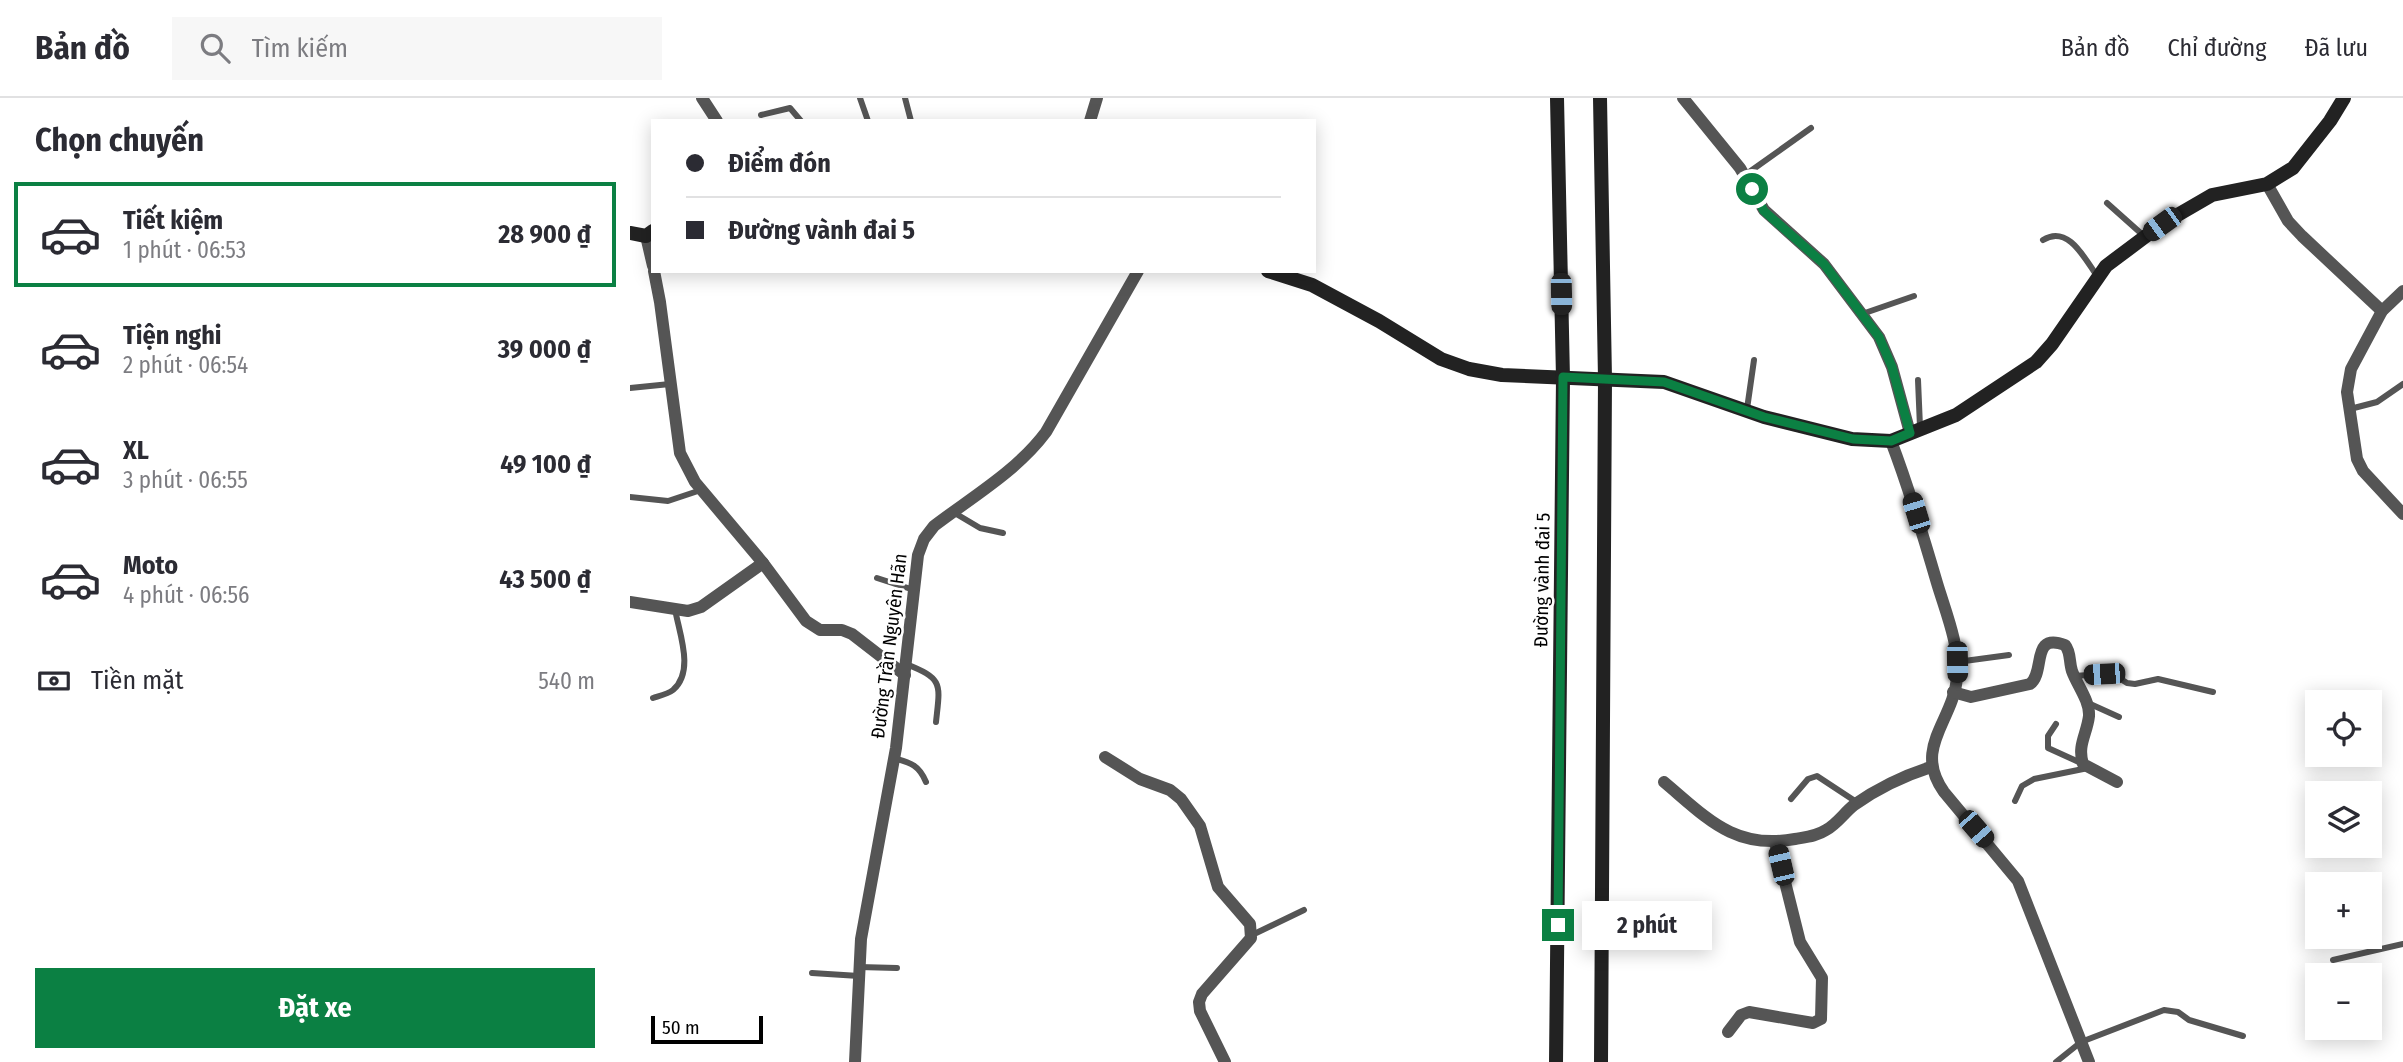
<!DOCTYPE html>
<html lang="vi">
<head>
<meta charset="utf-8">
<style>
	:root { --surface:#fff; --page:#f7f7f7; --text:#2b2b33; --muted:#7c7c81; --line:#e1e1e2; --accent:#0b8043 }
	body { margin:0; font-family:"Fira Sans Condensed",sans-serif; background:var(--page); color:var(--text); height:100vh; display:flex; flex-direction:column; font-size:26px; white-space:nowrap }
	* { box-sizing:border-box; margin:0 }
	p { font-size:23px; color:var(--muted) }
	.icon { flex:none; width:38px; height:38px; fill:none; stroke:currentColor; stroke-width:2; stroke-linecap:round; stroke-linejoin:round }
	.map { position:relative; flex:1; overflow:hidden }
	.sheet { display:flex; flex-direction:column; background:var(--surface); width:630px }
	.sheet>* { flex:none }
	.top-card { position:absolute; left:21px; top:21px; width:665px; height:154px; border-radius:0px; box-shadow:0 4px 18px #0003; display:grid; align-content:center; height:154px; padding:0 35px; background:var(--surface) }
	.controls { position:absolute; left:1675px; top:592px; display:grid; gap:14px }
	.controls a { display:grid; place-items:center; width:77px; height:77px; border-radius:0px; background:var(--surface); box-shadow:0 4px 18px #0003; font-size:35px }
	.scale { position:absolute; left:21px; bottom:18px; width:112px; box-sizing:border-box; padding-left:7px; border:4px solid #000; border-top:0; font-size:19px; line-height:24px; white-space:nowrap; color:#000; -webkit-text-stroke:5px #fff; paint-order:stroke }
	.end { position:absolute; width:32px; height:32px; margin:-16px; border:9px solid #0b8043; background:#fff; box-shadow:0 0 0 4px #fff }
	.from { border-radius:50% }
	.bubble { position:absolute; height:49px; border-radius:0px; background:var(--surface); box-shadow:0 4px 18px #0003; font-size:23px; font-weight:700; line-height:49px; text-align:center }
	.car { position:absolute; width:21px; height:42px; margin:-21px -10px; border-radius:9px; box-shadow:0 0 5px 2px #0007; background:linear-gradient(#222 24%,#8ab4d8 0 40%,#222 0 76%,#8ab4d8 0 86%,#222 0) }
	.top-card b { display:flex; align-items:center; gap:24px; height:66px; font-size:26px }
	.top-card b+b { border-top:2px solid var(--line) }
	.top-card i { width:18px; height:18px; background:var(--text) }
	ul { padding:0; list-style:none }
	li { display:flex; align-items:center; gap:21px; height:105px; margin:0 14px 10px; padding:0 21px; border:4px solid transparent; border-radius:0px }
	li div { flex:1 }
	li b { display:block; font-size:26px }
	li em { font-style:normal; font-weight:700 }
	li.selected { border-color:var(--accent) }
	li>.icon { width:63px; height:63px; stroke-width:1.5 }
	h2 { padding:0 35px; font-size:32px; line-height:84px }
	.pay { display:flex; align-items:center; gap:18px; height:77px; padding:0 35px; font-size:26px }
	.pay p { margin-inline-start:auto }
	.cta { display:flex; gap:14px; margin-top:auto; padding:14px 35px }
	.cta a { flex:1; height:80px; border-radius:0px; background:var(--accent); color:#fff; font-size:28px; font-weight:700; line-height:80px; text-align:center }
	header { display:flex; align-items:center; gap:42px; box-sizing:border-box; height:98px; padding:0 35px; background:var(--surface); border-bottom:2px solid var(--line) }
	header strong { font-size:33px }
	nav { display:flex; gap:38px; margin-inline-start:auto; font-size:24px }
	.search { width:490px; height:63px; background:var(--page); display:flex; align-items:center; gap:18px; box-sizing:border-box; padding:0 24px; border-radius:0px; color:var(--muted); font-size:26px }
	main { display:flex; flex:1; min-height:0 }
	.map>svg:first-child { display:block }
</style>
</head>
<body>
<header>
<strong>Bản đồ</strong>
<div class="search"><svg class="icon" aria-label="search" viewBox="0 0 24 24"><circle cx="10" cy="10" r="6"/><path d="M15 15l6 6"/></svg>Tìm kiếm</div>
<nav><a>Bản đồ</a><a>Chỉ đường</a><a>Đã lưu</a></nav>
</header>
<main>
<section class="sheet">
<h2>Chọn chuyến</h2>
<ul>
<li class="selected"><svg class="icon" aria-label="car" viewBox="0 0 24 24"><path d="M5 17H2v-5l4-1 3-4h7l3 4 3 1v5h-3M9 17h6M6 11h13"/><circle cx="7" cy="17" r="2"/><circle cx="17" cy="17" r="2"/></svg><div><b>Tiết kiệm</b><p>1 phút · 06:53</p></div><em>28 900 ₫</em></li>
<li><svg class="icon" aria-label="car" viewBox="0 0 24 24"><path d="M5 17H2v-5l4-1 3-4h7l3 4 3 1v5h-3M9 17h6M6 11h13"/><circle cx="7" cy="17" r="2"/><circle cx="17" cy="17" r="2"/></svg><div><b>Tiện nghi</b><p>2 phút · 06:54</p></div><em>39 000 ₫</em></li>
<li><svg class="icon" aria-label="car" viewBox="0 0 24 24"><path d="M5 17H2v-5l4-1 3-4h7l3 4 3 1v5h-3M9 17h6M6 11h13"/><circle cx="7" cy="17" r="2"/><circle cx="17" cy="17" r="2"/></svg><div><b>XL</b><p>3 phút · 06:55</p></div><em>49 100 ₫</em></li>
<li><svg class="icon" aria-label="car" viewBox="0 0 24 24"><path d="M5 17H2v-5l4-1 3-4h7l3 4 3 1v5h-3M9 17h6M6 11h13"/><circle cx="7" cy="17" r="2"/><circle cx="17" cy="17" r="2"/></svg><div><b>Moto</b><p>4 phút · 06:56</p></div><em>43 500 ₫</em></li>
</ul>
<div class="pay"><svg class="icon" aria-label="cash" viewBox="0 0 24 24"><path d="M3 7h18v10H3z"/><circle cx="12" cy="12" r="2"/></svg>Tiền mặt<p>540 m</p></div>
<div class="cta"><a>Đặt xe</a></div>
</section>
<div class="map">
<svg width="1773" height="964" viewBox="0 0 1773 964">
	<rect width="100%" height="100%" fill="#fff"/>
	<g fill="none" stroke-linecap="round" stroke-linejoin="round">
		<g stroke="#555" stroke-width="6">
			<path d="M230 0 238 23"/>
			<path d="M275 0 281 23"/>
			<path d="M131 17 160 10 171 23"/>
			<path d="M1115 77 1181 30"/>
			<path d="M1477 105 1514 138"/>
			<path d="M1413 142C1438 126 1455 161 1467 178"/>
			<path d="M1232 216 1284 198"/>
			<path d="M1288 282 1290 329"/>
			<path d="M0 290 40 286"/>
			<path d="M1117 311 1124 262"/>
			<path d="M1720 311 1747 304 1773 286"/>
			<path d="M0 399 38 403 71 392"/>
			<path d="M323 414 350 430 373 435"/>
			<path d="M247 480 284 492"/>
			<path d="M1327 564 1379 557"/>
			<path d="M276 566C314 581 310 586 306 624"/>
			<path d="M1444 578 1474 576 1486 578 1497 585 1505 586 1528 581 1583 594"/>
			<path d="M23 600C29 598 38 596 43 592 65 573 49 535 45 511"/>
			<path d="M1458 605 1489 619"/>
			<path d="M1426 626 1418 638V650L1451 665"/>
			<path d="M264 660C281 665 289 667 296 684"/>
			<path d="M1161 701 1178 681 1187 678 1228 705"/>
			<path d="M1385 703 1392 688 1404 681 1458 670"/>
			<path d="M622 837 674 812"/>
			<path d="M1703 862 1773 846"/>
			<path d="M229 869 267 870"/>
			<path d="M182 875 229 878"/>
			<path d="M1426 964 1451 944 1534 912 1548 914 1559 922 1613 938"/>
		</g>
		<g stroke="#555" stroke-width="12">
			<path d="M72 0 87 23"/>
			<path d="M1053 0 1110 70 1134 112 1194 166 1249 239 1262 269 1280 335"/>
			<path d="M460 23 467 0"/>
			<path d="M1637 86 1658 123 1672 138 1752 213"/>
			<path d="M16 138 23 168"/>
			<path d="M24 173 30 204 50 355 65 384 133 465 176 523 190 532H212L222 536 275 577"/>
			<path d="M1773 193 1752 213 1721 271 1717 294 1727 361 1733 373 1773 416"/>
			<path d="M1261 343C1279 390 1293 437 1307 485 1316 515 1330 548 1327 579 1324 623 1282 649 1314 694L1388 783 1459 964"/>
			<path d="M0 504 58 513 71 509 133 465"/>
			<path d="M1323 594 1341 599 1400 586C1416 574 1400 534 1435 547 1441 554 1439 564 1442 573 1447 587 1460 603 1459 618 1457 636 1447 647 1453 666L1487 684"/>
			<path d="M475 659 510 681 540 692 551 701 570 728 588 789 620 826 621 840 572 896 569 904 570 913 595 964"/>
			<path d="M1034 684C1077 720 1104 752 1165 741 1176 739 1187 738 1196 732 1207 726 1214 715 1224 707 1248 690 1273 678 1301 669"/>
			<path d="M1098 934 1111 917 1119 914 1183 925 1191 921 1192 880 1170 844 1145 744"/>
			<path d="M225 964 231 841 266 650 288 457 294 441 304 428C342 399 387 373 416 334L508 173"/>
		</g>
		<g stroke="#222" stroke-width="14">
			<path d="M970 0 975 281 971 964"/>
			<path d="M0 135 16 138 23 133"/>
			<path d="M638 173 682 187 749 223 811 261 839 271 872 277 1034 284 1134 319 1222 341 1261 343 1326 317 1406 264 1422 246 1476 168 1532 126 1582 97 1637 86 1663 70 1700 23 1714 0"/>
			<path d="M926 964 933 280 927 0"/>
		</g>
	</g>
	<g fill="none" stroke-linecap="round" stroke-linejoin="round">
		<path stroke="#0b8043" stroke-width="9" d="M928 827 933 279 1034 284 1134 319 1223 341 1261 343 1280 335 1262 269 1249 239 1194 166 1134 113 1122 91"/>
	</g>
	<g text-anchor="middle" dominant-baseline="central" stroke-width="5" stroke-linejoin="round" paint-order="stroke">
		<g font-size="19" fill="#000" stroke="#fff">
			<text transform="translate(912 482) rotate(-89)">Đường vành đai 5</text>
			<text transform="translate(259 548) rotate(-83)">Đường Trần Nguyên Hãn</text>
		</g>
	</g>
</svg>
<div class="controls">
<a><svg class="icon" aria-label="locate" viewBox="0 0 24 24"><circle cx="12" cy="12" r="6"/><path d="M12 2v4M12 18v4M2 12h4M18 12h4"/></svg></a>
<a><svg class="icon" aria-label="layers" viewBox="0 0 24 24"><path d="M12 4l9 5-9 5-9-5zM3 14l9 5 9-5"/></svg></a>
<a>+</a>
<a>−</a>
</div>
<div class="scale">50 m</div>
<i class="end from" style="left:1122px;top:91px"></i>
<i class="end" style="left:928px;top:827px"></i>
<div class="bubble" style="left:952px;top:803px;width:130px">2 phút</div>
<i class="car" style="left:1532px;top:126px;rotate:234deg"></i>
<i class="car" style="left:931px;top:196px;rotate:179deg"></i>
<i class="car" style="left:1286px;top:415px;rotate:343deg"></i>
<i class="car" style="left:1327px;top:564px;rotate:179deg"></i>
<i class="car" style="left:1474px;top:576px;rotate:267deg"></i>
<i class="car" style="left:1346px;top:731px;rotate:139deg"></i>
<i class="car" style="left:1151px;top:767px;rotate:347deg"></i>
<div class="top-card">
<b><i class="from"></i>Điểm đón</b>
<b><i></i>Đường vành đai 5</b>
</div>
</div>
</main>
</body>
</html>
